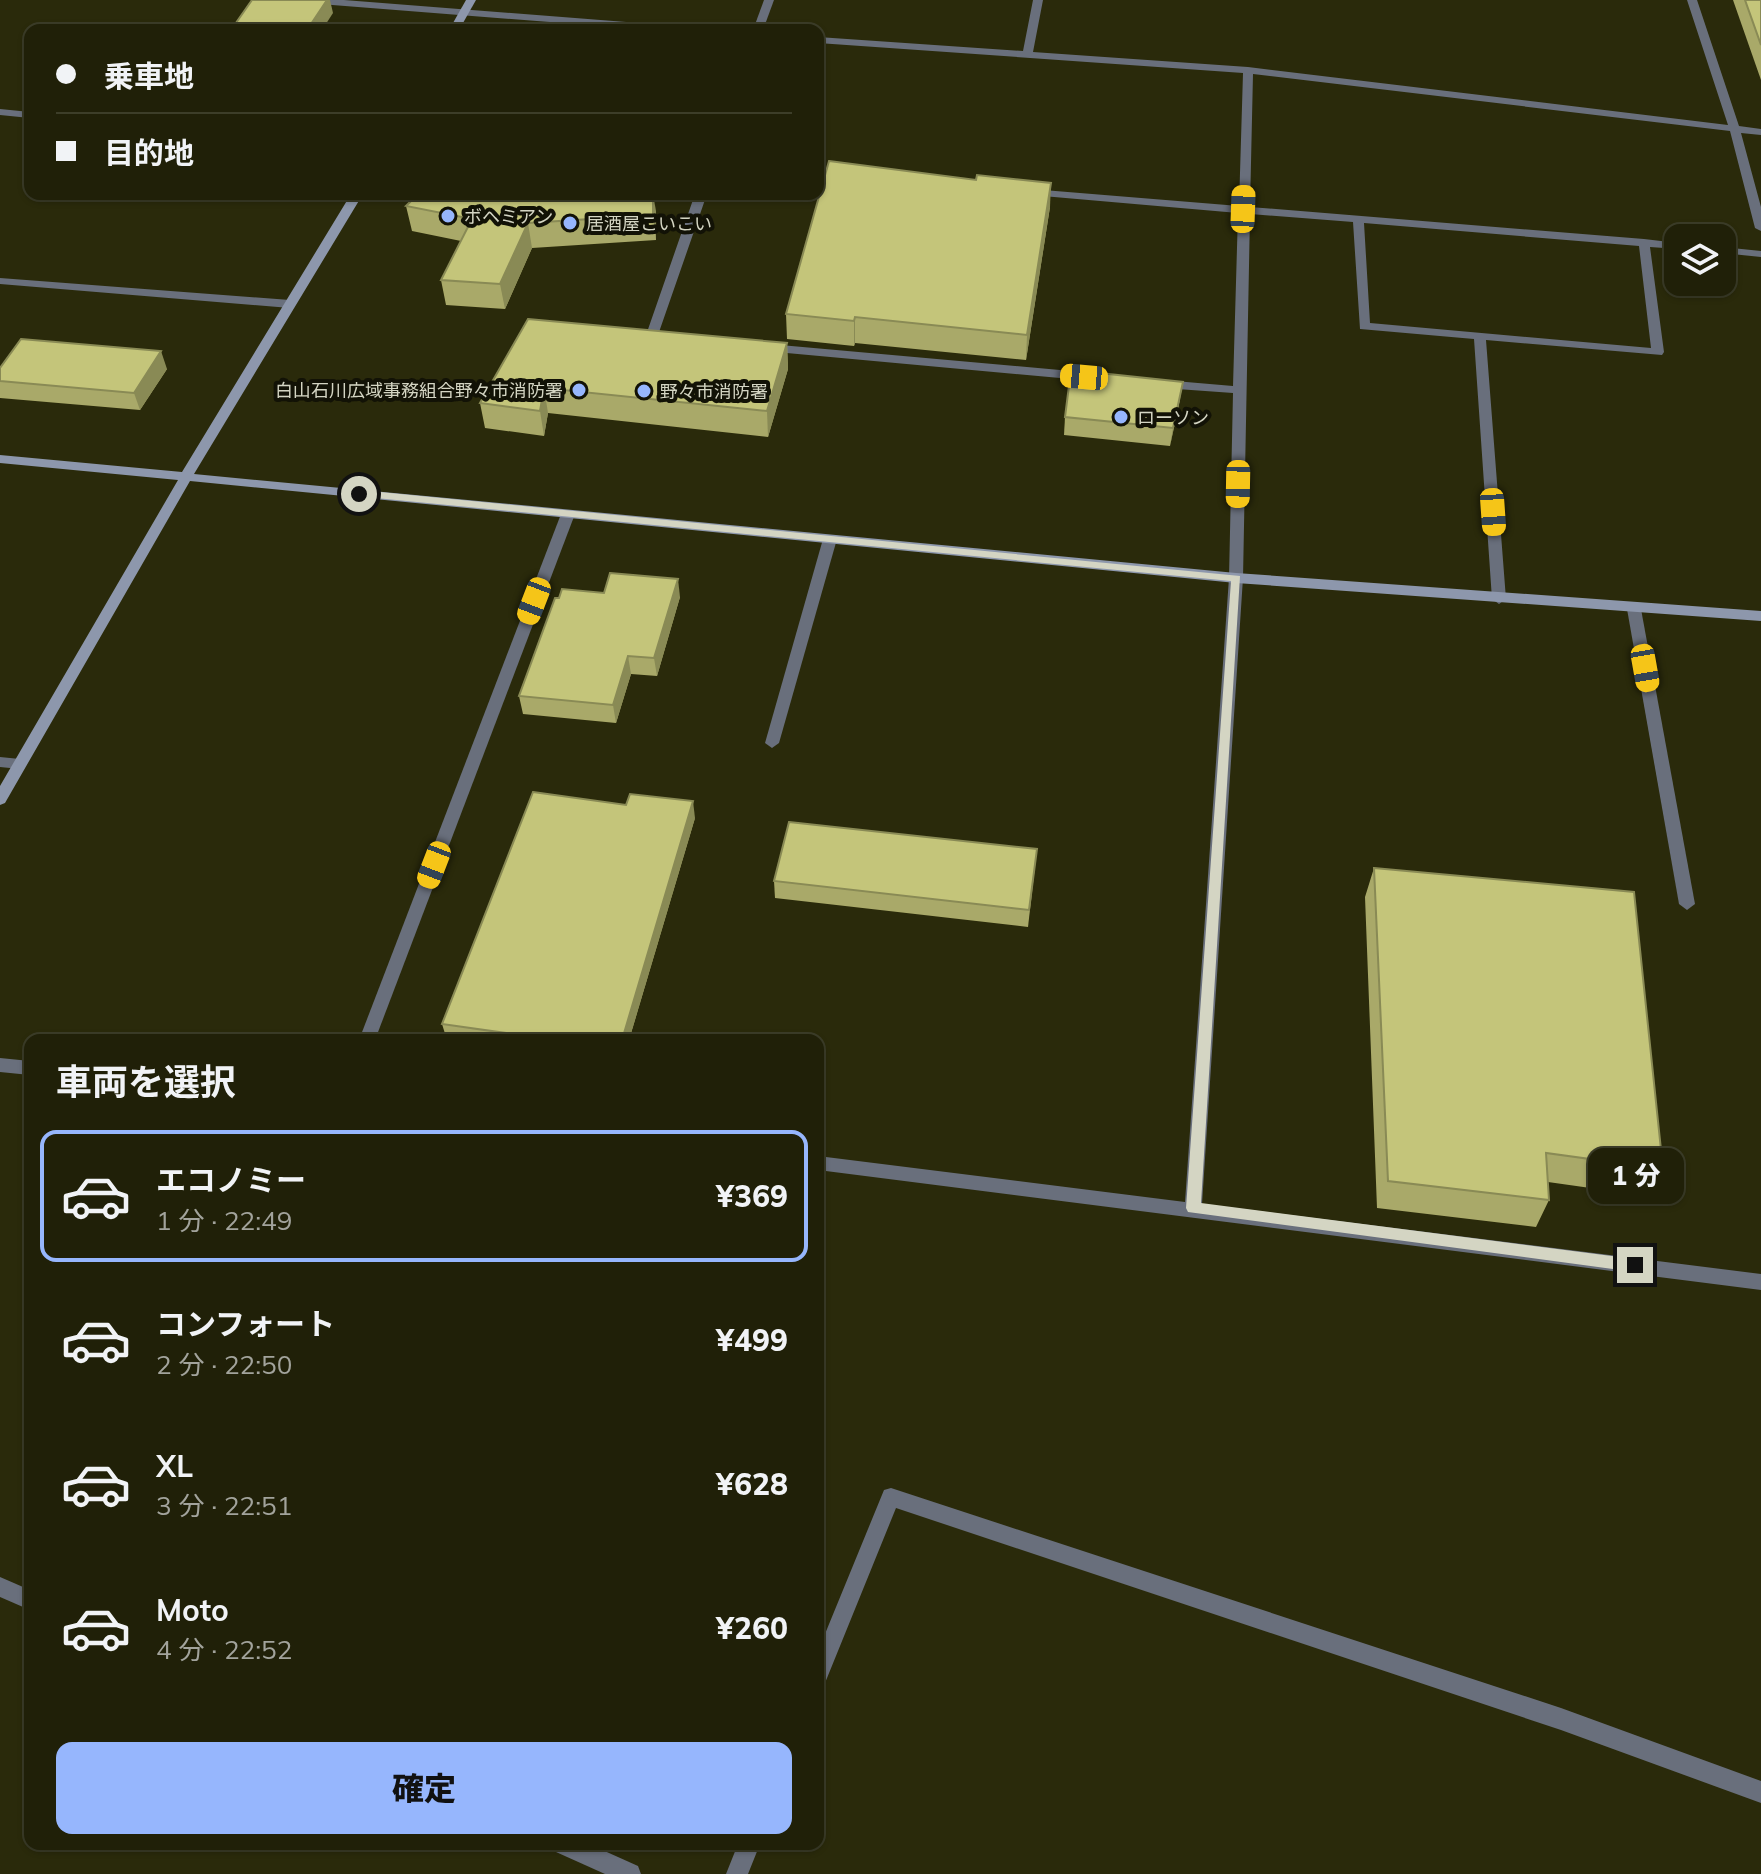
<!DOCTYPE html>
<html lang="ja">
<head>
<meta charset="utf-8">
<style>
	:root { --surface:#202008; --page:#2d2d16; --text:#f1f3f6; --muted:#a2a39c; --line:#3d3e29; --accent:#96b6fd }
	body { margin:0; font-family:Mulish,"Noto Sans JP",sans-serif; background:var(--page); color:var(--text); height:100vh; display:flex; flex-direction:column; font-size:30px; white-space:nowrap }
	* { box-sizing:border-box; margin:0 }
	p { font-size:26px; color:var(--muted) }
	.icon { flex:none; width:44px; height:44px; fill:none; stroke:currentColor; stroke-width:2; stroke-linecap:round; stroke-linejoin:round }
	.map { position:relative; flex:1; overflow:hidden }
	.details { position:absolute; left:24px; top:1034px; width:800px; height:816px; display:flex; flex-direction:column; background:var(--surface); border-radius:16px; box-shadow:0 2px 6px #0004,0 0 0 2px var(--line) }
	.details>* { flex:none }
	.top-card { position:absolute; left:24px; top:24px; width:800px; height:176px; border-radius:16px; box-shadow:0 2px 6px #0004,0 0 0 2px var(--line); display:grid; align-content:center; height:176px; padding:0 32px; background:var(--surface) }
	.controls { position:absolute; left:1664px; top:224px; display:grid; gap:16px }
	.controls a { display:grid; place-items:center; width:72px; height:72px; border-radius:16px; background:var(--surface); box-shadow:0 2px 6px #0004,0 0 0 2px var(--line); font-size:40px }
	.end { position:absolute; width:36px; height:36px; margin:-18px; border:10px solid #d4d5c3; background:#111; box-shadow:0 0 0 4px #111 }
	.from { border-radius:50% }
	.bubble { position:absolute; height:56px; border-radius:16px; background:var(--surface); box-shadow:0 2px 6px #0004,0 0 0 2px var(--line); font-size:26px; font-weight:800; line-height:56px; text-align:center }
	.car { position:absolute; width:24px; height:48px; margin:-24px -12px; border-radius:10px; box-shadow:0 0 6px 2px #0007; background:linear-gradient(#f5c518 24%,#345 0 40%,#f5c518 0 76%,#345 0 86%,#f5c518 0) }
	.top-card b { display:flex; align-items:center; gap:28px; height:76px; font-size:30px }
	.top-card b+b { border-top:2px solid var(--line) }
	.top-card i { width:20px; height:20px; background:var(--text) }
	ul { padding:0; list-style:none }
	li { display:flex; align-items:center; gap:24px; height:132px; margin:0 16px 12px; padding:0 16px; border:4px solid transparent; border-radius:16px }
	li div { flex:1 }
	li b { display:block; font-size:30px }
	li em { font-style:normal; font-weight:800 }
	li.on { border-color:var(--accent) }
	li>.icon { width:72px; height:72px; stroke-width:1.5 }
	h2 { padding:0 32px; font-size:36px; line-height:96px }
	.action { display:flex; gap:16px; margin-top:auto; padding:16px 32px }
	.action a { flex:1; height:92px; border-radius:16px; background:var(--accent); color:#111; font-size:32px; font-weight:800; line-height:92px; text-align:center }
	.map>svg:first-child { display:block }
</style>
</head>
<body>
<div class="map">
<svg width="1761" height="1874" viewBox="0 0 1761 1874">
	<rect width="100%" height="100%" fill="#2a2a0b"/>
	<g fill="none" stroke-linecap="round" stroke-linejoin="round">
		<g fill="#696f7c" fill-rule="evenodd">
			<path d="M302 0H344L690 27 695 30H652L307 3Z"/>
			<path d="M764 0H774L763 30H753Z"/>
			<path d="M1033 0H1043L1033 52 1248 67 1728 125 1687 0H1697L1739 126 1761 129V135L1741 133 1761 207V231L1755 228 1730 131 1253 74 1250 207 1644 239 1678 243V249L1650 247 1664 352 1662 355 1486 340 1506 599 1499 604 1492 599 1474 339 1360 329 1353 222 1250 214 1243 578 1202 1204 1761 1274V1290L818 1170V1156L1185 1202 1229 578 1233 393 1163 388 1157 384 1163 380 1233 386 1238 213 1031 195 1025 192 1031 189 1239 206 1243 73 818 43V37L1023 51ZM1364 223 1639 246 1651 348 1370 323Z"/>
			<path d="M0 109 30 112V118L0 115Z"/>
			<path d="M695 194H707L658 335 668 339 662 343 647 341 645 338Z"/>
			<path d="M1722 247 1761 251V257L1722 253Z"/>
			<path d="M0 278 290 300 296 304 290 308 0 284Z"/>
			<path d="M769 344 1093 373 1099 377 1093 381 765 351 763 348Z"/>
			<path d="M568 510 575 514 375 1040H359L561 514Z"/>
			<path d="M830 535 837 539 779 743 772 748 765 743 823 539Z"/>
			<path d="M1634 604 1641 609 1695 904 1687 910 1679 904 1627 609Z"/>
			<path d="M0 757 20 759 27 764 20 769 0 767Z"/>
			<path d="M0 1058 30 1061V1075L0 1072Z"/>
			<path d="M891 1488 1561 1708 1761 1781V1803L1561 1730 896 1508 825 1683 818 1686V1651L884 1490Z"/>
			<path d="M0 1577 30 1590V1610L0 1597Z"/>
			<path d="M553 1844H589L638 1866 641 1874H605L556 1852Z"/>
			<path d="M738 1844H760L748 1874H726Z"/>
		</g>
		<g fill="#8d97ac" fill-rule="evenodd">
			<path d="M466 0H476L459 30H449Z"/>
			<path d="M351 194H363L194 474 1236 573 1761 611V621L1236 583 190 481 5 803 0 805V786L178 480 0 463V455L182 472Z"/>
		</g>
	</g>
	<g fill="#a9a969">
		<path d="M1733 0H1761V80Z"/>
		<path d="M406 206 656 211V240L532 248 505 309 446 305 441 280 461 241 412 231Z"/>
		<path d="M1050 207 1026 360 855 343 854 346 787 339 786 314Z"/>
		<path d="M528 319 787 343 788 369 768 437 548 413 544 436 485 428 480 403Z"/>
		<path d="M0 368 167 369 140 410 0 398Z"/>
		<path d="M1180 399 1170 446 1064 435 1065 417Z"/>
		<path d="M604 593 680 597 657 676 631 674 616 723 523 714 519 696 559 598Z"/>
		<path d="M695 818 629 1040H447L442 1024Z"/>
		<path d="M1037 849 1028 927 775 898 774 881Z"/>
		<path d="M1374 868 1663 1169 1647 1196 1548 1182 1549 1200 1536 1227 1377 1208 1365 897Z"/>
	</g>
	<g fill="#898a55">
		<path d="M327 0H330L333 13 322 30H307Z"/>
		<path d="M1051 183 1050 207 1026 360 1027 335Z"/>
		<path d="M653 194 656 211V240L653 215Z"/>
		<path d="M528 223 532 248 505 309 500 284Z"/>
		<path d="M855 317V343L854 346V321Z"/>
		<path d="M787 343 788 369 768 437 767 411Z"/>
		<path d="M161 351 167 369 140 410 134 393Z"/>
		<path d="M1183 382 1180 399 1170 446 1173 428Z"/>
		<path d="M544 388 548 413 544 436 540 411Z"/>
		<path d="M678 579 680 597 657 676 654 658Z"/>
		<path d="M628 656 631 674 616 723 613 705Z"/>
		<path d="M693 801 695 818 629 1040H622Z"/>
	</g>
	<g fill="#c4c57a" stroke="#898a55" stroke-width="2">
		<path d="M252 0H327L307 30H231Z"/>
		<path d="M1745 0H1761V45Z"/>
		<path d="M829 161 976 180 977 175 1051 183 1027 335 855 317 854 321 786 314Z"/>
		<path d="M418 194H653V215L528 223 500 284 441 280 472 219 406 206Z"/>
		<path d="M528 319 787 343 767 411 544 388 540 411 480 403Z"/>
		<path d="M21 339 161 351 134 393 0 381V368Z"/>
		<path d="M1071 370 1183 382 1173 428 1065 417Z"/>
		<path d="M610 573 678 579 654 658 628 656 613 705 519 696 555 598H559L562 589 604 593Z"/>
		<path d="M533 792 626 805 630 794 693 801 622 1040H548V1039L442 1024Z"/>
		<path d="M789 822 1037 849 1029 910 774 881Z"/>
		<path d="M1374 868 1634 892 1663 1169 1546 1153 1549 1200 1388 1181Z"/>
	</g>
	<path fill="#d4d5c3" d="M359 490 1240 576 1201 1203 1635 1259 1640 1261V1270L1635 1272 1188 1212 1186 1208 1231 581 355 496 354 494Z"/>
	<g fill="#96b6fd" stroke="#121206" stroke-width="3">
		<circle cx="448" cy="216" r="8"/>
		<circle cx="570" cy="223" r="8"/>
		<circle cx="579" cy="390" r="8"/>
		<circle cx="644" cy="391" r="8"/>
		<circle cx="1121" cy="417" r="8"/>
	</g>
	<g text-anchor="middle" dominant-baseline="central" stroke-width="8" stroke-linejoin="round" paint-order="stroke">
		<g font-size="18" fill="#d4d5c3" stroke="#121206" text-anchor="start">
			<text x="464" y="216">ボヘミアン</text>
			<text x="586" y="223">居酒屋こいこい</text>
			<text x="563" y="390" text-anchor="end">白山石川広域事務組合野々市消防署</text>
			<text x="660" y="391">野々市消防署</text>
			<text x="1137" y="417">ローソン</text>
		</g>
	</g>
</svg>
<div class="controls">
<a><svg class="icon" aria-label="layers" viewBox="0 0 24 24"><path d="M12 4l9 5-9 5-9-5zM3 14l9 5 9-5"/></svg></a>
</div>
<i class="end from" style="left:359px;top:494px"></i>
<i class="end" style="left:1635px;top:1265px"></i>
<div class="bubble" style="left:1588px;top:1148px;width:96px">1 分</div>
<i class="car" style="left:1243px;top:209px;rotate:2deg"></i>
<i class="car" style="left:1084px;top:377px;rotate:275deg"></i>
<i class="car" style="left:1238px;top:484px;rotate:181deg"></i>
<i class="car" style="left:1493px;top:512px;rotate:176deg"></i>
<i class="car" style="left:534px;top:601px;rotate:201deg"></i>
<i class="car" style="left:1645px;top:668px;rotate:170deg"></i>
<i class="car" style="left:434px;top:865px;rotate:201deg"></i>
<div class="top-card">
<b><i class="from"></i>乗車地</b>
<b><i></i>目的地</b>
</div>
<section class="details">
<h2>車両を選択</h2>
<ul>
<li class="on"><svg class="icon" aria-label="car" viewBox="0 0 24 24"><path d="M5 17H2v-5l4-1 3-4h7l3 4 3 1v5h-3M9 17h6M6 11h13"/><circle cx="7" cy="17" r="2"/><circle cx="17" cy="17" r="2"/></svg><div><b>エコノミー</b><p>1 分 · 22:49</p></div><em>¥369</em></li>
<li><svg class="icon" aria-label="car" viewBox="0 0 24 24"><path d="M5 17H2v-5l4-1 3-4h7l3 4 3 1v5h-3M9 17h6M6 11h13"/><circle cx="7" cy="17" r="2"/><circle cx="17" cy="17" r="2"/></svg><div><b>コンフォート</b><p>2 分 · 22:50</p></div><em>¥499</em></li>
<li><svg class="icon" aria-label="car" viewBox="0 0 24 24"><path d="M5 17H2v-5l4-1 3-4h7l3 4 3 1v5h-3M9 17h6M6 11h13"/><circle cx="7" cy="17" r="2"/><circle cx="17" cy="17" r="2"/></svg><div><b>XL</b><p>3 分 · 22:51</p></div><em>¥628</em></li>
<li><svg class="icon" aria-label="car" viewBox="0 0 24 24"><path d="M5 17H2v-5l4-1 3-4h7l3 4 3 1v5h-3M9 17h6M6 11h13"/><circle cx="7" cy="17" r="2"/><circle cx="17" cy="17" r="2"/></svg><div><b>Moto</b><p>4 分 · 22:52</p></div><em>¥260</em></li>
</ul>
<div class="action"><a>確定</a></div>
</section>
</div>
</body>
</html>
